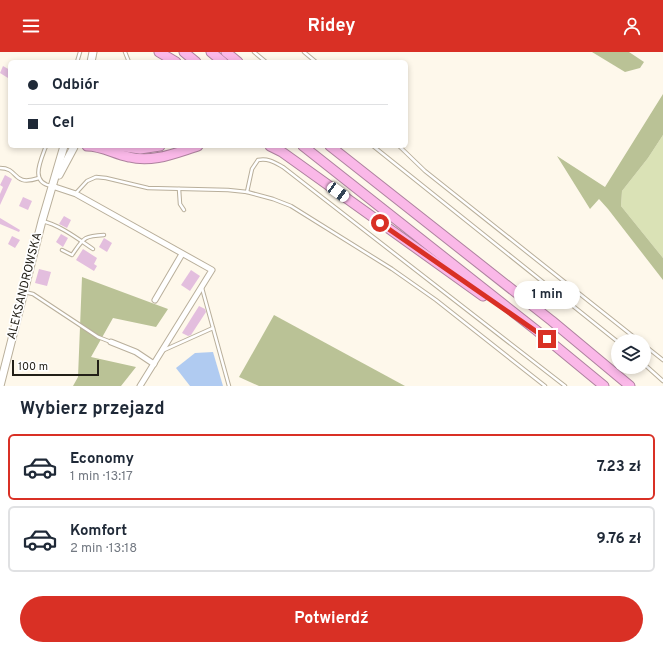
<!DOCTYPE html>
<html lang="pl">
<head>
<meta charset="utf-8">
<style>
	:root { --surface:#fff; --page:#f6f6f7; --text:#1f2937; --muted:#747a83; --line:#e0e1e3; --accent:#d93025 }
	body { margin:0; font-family:Overpass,sans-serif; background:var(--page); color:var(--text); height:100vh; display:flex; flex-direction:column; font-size:15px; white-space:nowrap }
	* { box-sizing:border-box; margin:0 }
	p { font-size:13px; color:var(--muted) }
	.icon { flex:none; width:22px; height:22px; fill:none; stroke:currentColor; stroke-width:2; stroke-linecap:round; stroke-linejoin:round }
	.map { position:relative; height:334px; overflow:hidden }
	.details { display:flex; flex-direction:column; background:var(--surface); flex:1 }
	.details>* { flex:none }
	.top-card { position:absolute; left:8px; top:8px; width:400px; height:88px; border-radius:6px; box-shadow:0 2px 6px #0003; display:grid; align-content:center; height:88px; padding:0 20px; background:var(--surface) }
	.tools { position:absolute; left:611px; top:282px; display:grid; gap:8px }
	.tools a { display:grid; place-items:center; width:40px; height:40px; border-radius:50%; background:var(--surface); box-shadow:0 2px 6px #0003; font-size:20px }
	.scale { position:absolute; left:12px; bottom:10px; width:87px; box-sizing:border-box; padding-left:4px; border:2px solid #221f17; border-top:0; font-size:11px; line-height:14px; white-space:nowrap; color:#221f17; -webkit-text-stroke:3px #fff; paint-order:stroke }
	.end { position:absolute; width:18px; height:18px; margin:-9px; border:5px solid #d93025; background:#fff; box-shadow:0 0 0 2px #fff }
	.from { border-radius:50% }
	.bubble { position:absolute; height:28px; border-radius:14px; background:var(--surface); box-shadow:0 2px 6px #0003; font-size:13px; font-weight:700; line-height:28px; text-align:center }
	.car { position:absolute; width:12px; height:24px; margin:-12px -6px; border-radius:5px; box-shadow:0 0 3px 1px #0007; background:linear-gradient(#fff 24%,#345 0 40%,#fff 0 76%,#345 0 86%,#fff 0) }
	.top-card b { display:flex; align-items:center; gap:14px; height:38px; font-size:15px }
	.top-card b+b { border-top:1px solid var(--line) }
	.top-card i { width:10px; height:10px; background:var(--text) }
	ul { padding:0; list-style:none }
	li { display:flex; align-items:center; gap:12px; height:66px; margin:0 8px 6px; padding:0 12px; border:2px solid var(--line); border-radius:6px }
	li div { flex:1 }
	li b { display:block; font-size:15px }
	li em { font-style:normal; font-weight:700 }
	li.active { border-color:var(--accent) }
	li>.icon { width:36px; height:36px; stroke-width:1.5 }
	h2 { padding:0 20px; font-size:18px; line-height:48px }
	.button { display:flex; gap:8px; margin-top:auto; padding:8px 20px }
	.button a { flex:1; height:46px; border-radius:24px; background:var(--accent); color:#fff; font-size:16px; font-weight:700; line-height:46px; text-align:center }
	header { display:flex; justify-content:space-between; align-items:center; height:52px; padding:0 20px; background:var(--accent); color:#fff; font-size:18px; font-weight:700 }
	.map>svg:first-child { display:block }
</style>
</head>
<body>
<header><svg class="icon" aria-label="menu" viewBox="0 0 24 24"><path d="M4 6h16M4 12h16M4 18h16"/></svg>Ridey<svg class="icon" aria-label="person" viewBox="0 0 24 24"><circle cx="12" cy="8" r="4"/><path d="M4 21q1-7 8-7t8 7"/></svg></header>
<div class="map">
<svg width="663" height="334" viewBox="0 0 663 334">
	<rect width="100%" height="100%" fill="#fef8eb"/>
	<path fill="#dae2b6" d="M663 83V206L621 154 622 139 648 106Z"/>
	<g fill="#bac296">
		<path d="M592 0H629L644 10 640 16 625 20Z"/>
		<path d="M663 42V83L648 106 622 139 621 154 663 206V228L608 157 599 147 590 157 557 104 605 135Z"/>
		<path d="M82 225 168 257 156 275 113 266 91 305 136 315 121 334H73L78 325Z"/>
		<path d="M274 263 405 334H259L239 325Z"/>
	</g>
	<path fill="#b0cbf1" d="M213 300 223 334H190L176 316 195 301Z"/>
	<g fill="#e3bede">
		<path d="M3 14 10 18 8 26 0 21Z"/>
		<path d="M5 123 12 127 0 153V142L3 135 0 133Z"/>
		<path d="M23 145 32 149 28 158 19 154Z"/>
		<path d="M64 164 71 168 67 176 59 172Z"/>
		<path d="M0 166 20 178 19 180 0 172Z"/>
		<path d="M61 182 68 186 63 195 56 190Z"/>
		<path d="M12 184 20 188 15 196 8 192Z"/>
		<path d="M104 186 112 191 107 200 99 195Z"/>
		<path d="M83 197 97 206 94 212 97 214 94 219 76 208Z"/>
		<path d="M39 217 51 220 47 234 35 231Z"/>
		<path d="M191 218 200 224 190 239 181 233Z"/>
		<path d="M199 254 205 257 206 260 191 283 188 284 182 281Z"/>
	</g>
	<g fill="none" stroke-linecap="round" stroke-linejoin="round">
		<g stroke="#b9af9b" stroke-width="4.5">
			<g id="service">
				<path d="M125 0 129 10"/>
				<path d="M254 0 266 10"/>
				<path d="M304 0 316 10"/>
				<path d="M77 10 80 0"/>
				<path d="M46 94C41 108 29 131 52 134"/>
				<path d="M373 94 618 290"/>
				<path d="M399 94 425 119 639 289"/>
				<path d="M0 116C20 116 11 135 39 126"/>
				<path d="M179 137 180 152 184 158"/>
				<path d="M247 140 252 117 258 108C268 106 274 110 283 115L565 334"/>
				<path d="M76 141 87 129 96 125 106 126 148 136 228 138 247 140 273 147 291 154 392 217 436 248 545 334"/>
				<path d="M42 169C60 173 78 187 93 197"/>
				<path d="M62 198 72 203C84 186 83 184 104 183"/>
				<path d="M202 236 229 334"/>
				<path d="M24 240 33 242 98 285 111 290"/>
				<path d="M644 293 663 308"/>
				<path d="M164 298 213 276"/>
				<path d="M644 312 663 329"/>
			</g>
		</g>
		<g stroke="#b9af9b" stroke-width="7">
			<g id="minor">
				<path d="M52 134 76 142 212 218 140 334"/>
				<path d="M155 248 182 202"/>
				<path d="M111 290 136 300 154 312"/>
			</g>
		</g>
		<g stroke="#b9af9b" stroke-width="9">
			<g id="secondary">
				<path d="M91 10 93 0"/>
				<path d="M59 123 74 95"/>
				<path d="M0 334 42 169 64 94"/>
			</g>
		</g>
		<g stroke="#ae829f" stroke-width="11">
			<g id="motorway">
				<path d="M159 0 176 10"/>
				<path d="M184 0 196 10"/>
				<path d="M211 0 223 10"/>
				<path d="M226 0 238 10"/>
				<path d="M87 94C102 94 114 102 129 105 153 111 175 101 198 94"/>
				<path d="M118 94 140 97 160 94"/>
				<path d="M270 94 282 100 483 244"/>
				<path d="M303 94 536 278 604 334"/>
				<path d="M330 94 552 269 630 334"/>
			</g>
		</g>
		<use href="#service" stroke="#fff" stroke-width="2.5"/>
		<use href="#minor" stroke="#fff" stroke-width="5"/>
		<use href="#secondary" stroke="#fff" stroke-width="7"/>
		<use href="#motorway" stroke="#fab8e8" stroke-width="9"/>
	</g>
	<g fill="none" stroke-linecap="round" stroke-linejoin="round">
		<path stroke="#d93025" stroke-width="5" d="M380 171 547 287"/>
	</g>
	<g text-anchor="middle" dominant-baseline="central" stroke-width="3.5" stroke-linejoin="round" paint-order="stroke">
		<g font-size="12" fill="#221f17" stroke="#fff">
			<text transform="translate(25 234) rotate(-76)">ALEKSANDROWSKA</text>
		</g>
	</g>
</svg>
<div class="tools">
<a><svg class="icon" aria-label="layers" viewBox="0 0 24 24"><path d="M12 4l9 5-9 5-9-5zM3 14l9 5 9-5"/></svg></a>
</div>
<div class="scale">100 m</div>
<i class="end from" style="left:380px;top:171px"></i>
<i class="end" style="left:547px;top:287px"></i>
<div class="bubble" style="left:514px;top:229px;width:66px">1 min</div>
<i class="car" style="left:338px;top:140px;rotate:126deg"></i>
<div class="top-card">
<b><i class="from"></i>Odbiór</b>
<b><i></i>Cel</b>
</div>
</div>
<section class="details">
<h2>Wybierz przejazd</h2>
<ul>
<li class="active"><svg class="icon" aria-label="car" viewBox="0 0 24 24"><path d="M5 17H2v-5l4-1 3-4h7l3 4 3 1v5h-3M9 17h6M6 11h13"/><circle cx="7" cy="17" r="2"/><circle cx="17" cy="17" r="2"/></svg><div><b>Economy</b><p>1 min · 13:17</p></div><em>7.23 zł</em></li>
<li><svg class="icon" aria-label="car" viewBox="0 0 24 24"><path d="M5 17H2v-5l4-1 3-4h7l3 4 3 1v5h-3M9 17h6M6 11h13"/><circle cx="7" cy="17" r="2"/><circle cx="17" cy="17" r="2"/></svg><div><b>Komfort</b><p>2 min · 13:18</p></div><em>9.76 zł</em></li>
</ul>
<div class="button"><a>Potwierdź</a></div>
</section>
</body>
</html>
